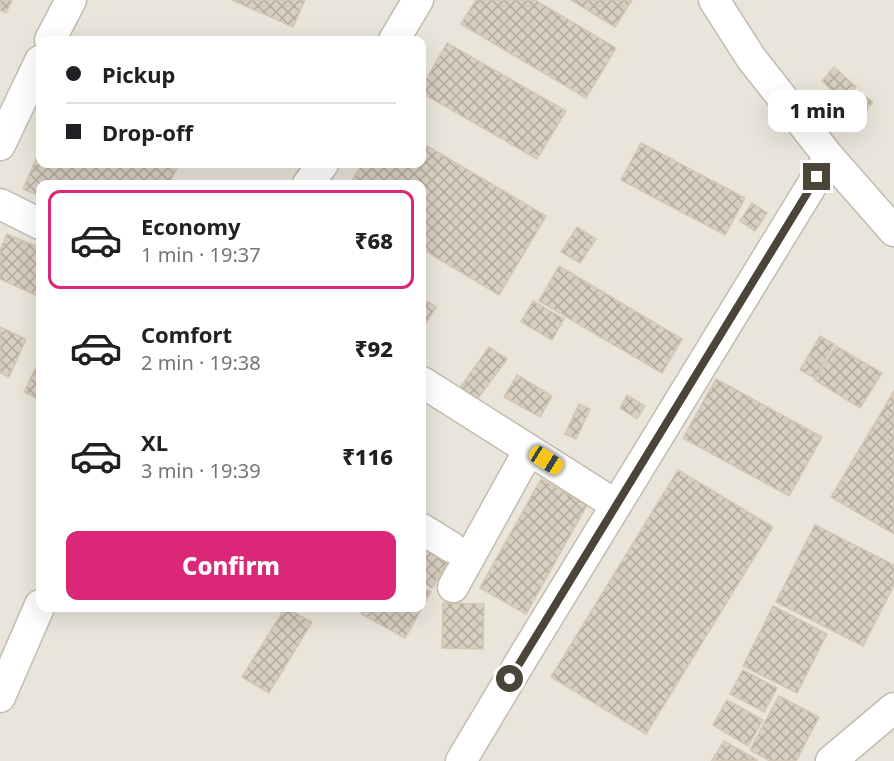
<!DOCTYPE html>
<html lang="en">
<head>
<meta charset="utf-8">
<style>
	:root { --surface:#fff; --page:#f6f6f6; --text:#202124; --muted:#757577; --line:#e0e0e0; --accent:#db2777 }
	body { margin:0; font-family:"Noto Sans",sans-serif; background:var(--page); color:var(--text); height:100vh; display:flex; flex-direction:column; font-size:22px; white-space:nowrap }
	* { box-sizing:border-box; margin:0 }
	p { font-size:20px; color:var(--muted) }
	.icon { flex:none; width:33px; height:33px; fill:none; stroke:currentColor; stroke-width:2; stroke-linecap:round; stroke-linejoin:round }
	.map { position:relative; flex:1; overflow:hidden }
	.sheet { position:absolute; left:36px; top:180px; width:390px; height:432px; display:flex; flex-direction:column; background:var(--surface); border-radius:12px; box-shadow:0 6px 24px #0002 }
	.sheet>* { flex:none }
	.top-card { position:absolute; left:36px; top:36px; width:390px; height:132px; border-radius:12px; box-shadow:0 6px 24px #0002; display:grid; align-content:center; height:132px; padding:0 30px; background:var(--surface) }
	.end { position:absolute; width:27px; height:27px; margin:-14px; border:8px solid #4b4439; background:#fff; box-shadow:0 0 0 3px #fff }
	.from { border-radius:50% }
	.bubble { position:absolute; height:42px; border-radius:12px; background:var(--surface); box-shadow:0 6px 24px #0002; font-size:20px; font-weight:800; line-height:42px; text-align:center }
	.car { position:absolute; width:18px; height:36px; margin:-18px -9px; border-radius:8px; box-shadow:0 0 4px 2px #0007; background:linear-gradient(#f5c518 24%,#345 0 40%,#f5c518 0 76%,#345 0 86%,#f5c518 0) }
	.top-card b { display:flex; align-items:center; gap:21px; height:57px; font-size:22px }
	.top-card b+b { border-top:2px solid var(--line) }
	.top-card i { width:15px; height:15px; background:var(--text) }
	ul { padding:10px 0 0; list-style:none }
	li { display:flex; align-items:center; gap:18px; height:99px; margin:0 12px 9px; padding:0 18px; border:3px solid transparent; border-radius:12px }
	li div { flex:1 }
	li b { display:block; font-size:22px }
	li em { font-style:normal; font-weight:800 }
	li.selected { border-color:var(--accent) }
	li>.icon { width:54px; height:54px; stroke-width:1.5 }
	.action { display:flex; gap:12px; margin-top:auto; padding:12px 30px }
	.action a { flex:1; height:69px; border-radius:12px; background:var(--accent); color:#fff; font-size:24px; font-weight:800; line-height:69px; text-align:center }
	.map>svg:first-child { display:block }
</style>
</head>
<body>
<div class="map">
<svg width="894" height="761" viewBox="0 0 894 761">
	<defs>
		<pattern id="building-cross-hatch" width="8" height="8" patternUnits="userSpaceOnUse" patternTransform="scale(1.5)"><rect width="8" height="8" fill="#d8cfc1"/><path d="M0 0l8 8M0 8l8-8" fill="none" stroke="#b1aa9e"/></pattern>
	</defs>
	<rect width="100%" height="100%" fill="#f6f3ec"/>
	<path fill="#eae5da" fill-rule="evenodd" d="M0 0H894V761H0ZM40 40H422V164H40ZM40 184H422V608H40Z"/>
	<g fill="url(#building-cross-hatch)" stroke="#d3c7b4" stroke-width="1.5">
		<path d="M0 0H12L6 13 0 10Z"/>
		<path d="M232 0H305L293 27Z"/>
		<path d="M476 0H535L616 48 586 98 461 24Z"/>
		<path d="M571 0H632L615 27Z"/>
		<path d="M447 43 566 111 537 159 422 93V87Z"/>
		<path d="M834 67 856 87 843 101 822 81Z"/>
		<path d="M859 91 873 102 854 126 840 116Z"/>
		<path d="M422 143 546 216 499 295 422 249V184H350L362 164H422Z"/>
		<path d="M641 143 745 198 725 235 621 180Z"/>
		<path d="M40 150V164H179L169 184H40V196L23 189Z"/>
		<path d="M752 203 767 213 755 231 740 221Z"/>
		<path d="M577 227 596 239 580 263 561 252Z"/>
		<path d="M7 234 40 248V297L0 279V250Z"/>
		<path d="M559 266 682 339 662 373 539 301Z"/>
		<path d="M422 298 436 307 422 330Z"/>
		<path d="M533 301 564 319 552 340 521 322Z"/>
		<path d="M0 327 26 339 9 377 0 373Z"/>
		<path d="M820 336 834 344 815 378 800 370Z"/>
		<path d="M836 346 882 373 860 408 815 380Z"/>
		<path d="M489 347 507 359 476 401 459 389Z"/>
		<path d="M40 359V400L24 392Z"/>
		<path d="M517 375 552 396 540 417 504 397Z"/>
		<path d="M716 379 822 437 789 496 683 438Z"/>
		<path d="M894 391V534L831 497Z"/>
		<path d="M627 395 645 406 637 419 620 408Z"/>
		<path d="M579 404 590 409 576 439 565 434Z"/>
		<path d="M678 470 773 527 646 734 551 677Z"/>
		<path d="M541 479 587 505 526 614 480 588Z"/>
		<path d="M815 525 894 565V585L863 646 776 602Z"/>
		<path d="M422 542 450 558 432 588 422 582Z"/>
		<path d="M422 587 431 592 405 638 361 614 364 608H422Z"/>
		<path d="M443 603 484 604 483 649 442 648Z"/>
		<path d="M773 606 827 634 797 693 743 666Z"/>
		<path d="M285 608 312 622 269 693 242 677Z"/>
		<path d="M743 670 777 688 764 712 730 694Z"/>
		<path d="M779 696 819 717 796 761H770L750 750Z"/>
		<path d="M727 700 763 720 748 746 713 725Z"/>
		<path d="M724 741 757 760V761L712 760Z"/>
	</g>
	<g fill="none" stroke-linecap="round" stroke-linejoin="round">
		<g stroke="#c2bbae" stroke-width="33">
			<g id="minor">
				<path d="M714 0 751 58 829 157 894 231"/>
				<path d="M50 40 71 0"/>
				<path d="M394 40 418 0"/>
				<path d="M0 145 40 61"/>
				<path d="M308 184 323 164"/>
				<path d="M0 204 40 224"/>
				<path d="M422 382 616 505"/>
				<path d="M422 529 451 547"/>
				<path d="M453 587 529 450"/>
				<path d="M0 697 40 605"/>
				<path d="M461 761 522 659 829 157"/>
				<path d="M831 761 894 708"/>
			</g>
		</g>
		<use href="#minor" stroke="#fff" stroke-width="30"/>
	</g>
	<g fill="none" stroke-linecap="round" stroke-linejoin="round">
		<path stroke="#4b4439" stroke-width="8" d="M510 679 817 177"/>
	</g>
</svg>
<i class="end from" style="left:510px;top:679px"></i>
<i class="end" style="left:817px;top:177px"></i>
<div class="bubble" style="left:768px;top:90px;width:99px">1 min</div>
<i class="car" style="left:546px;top:460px;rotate:122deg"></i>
<div class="top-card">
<b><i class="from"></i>Pickup</b>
<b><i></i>Drop-off</b>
</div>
<section class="sheet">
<ul>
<li class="selected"><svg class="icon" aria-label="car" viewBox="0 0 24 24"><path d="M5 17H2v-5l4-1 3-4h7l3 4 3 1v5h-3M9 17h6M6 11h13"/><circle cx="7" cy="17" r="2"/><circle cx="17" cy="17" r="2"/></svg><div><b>Economy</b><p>1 min · 19:37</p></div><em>₹68</em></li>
<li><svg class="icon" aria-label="car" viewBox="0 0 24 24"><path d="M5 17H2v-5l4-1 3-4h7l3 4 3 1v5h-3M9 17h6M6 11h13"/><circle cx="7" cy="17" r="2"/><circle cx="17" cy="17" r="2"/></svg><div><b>Comfort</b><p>2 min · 19:38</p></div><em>₹92</em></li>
<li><svg class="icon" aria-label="car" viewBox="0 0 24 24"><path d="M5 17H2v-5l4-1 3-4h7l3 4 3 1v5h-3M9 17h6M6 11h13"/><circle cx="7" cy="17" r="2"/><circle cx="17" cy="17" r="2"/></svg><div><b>XL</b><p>3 min · 19:39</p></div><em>₹116</em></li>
</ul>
<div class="action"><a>Confirm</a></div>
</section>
</div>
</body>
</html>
